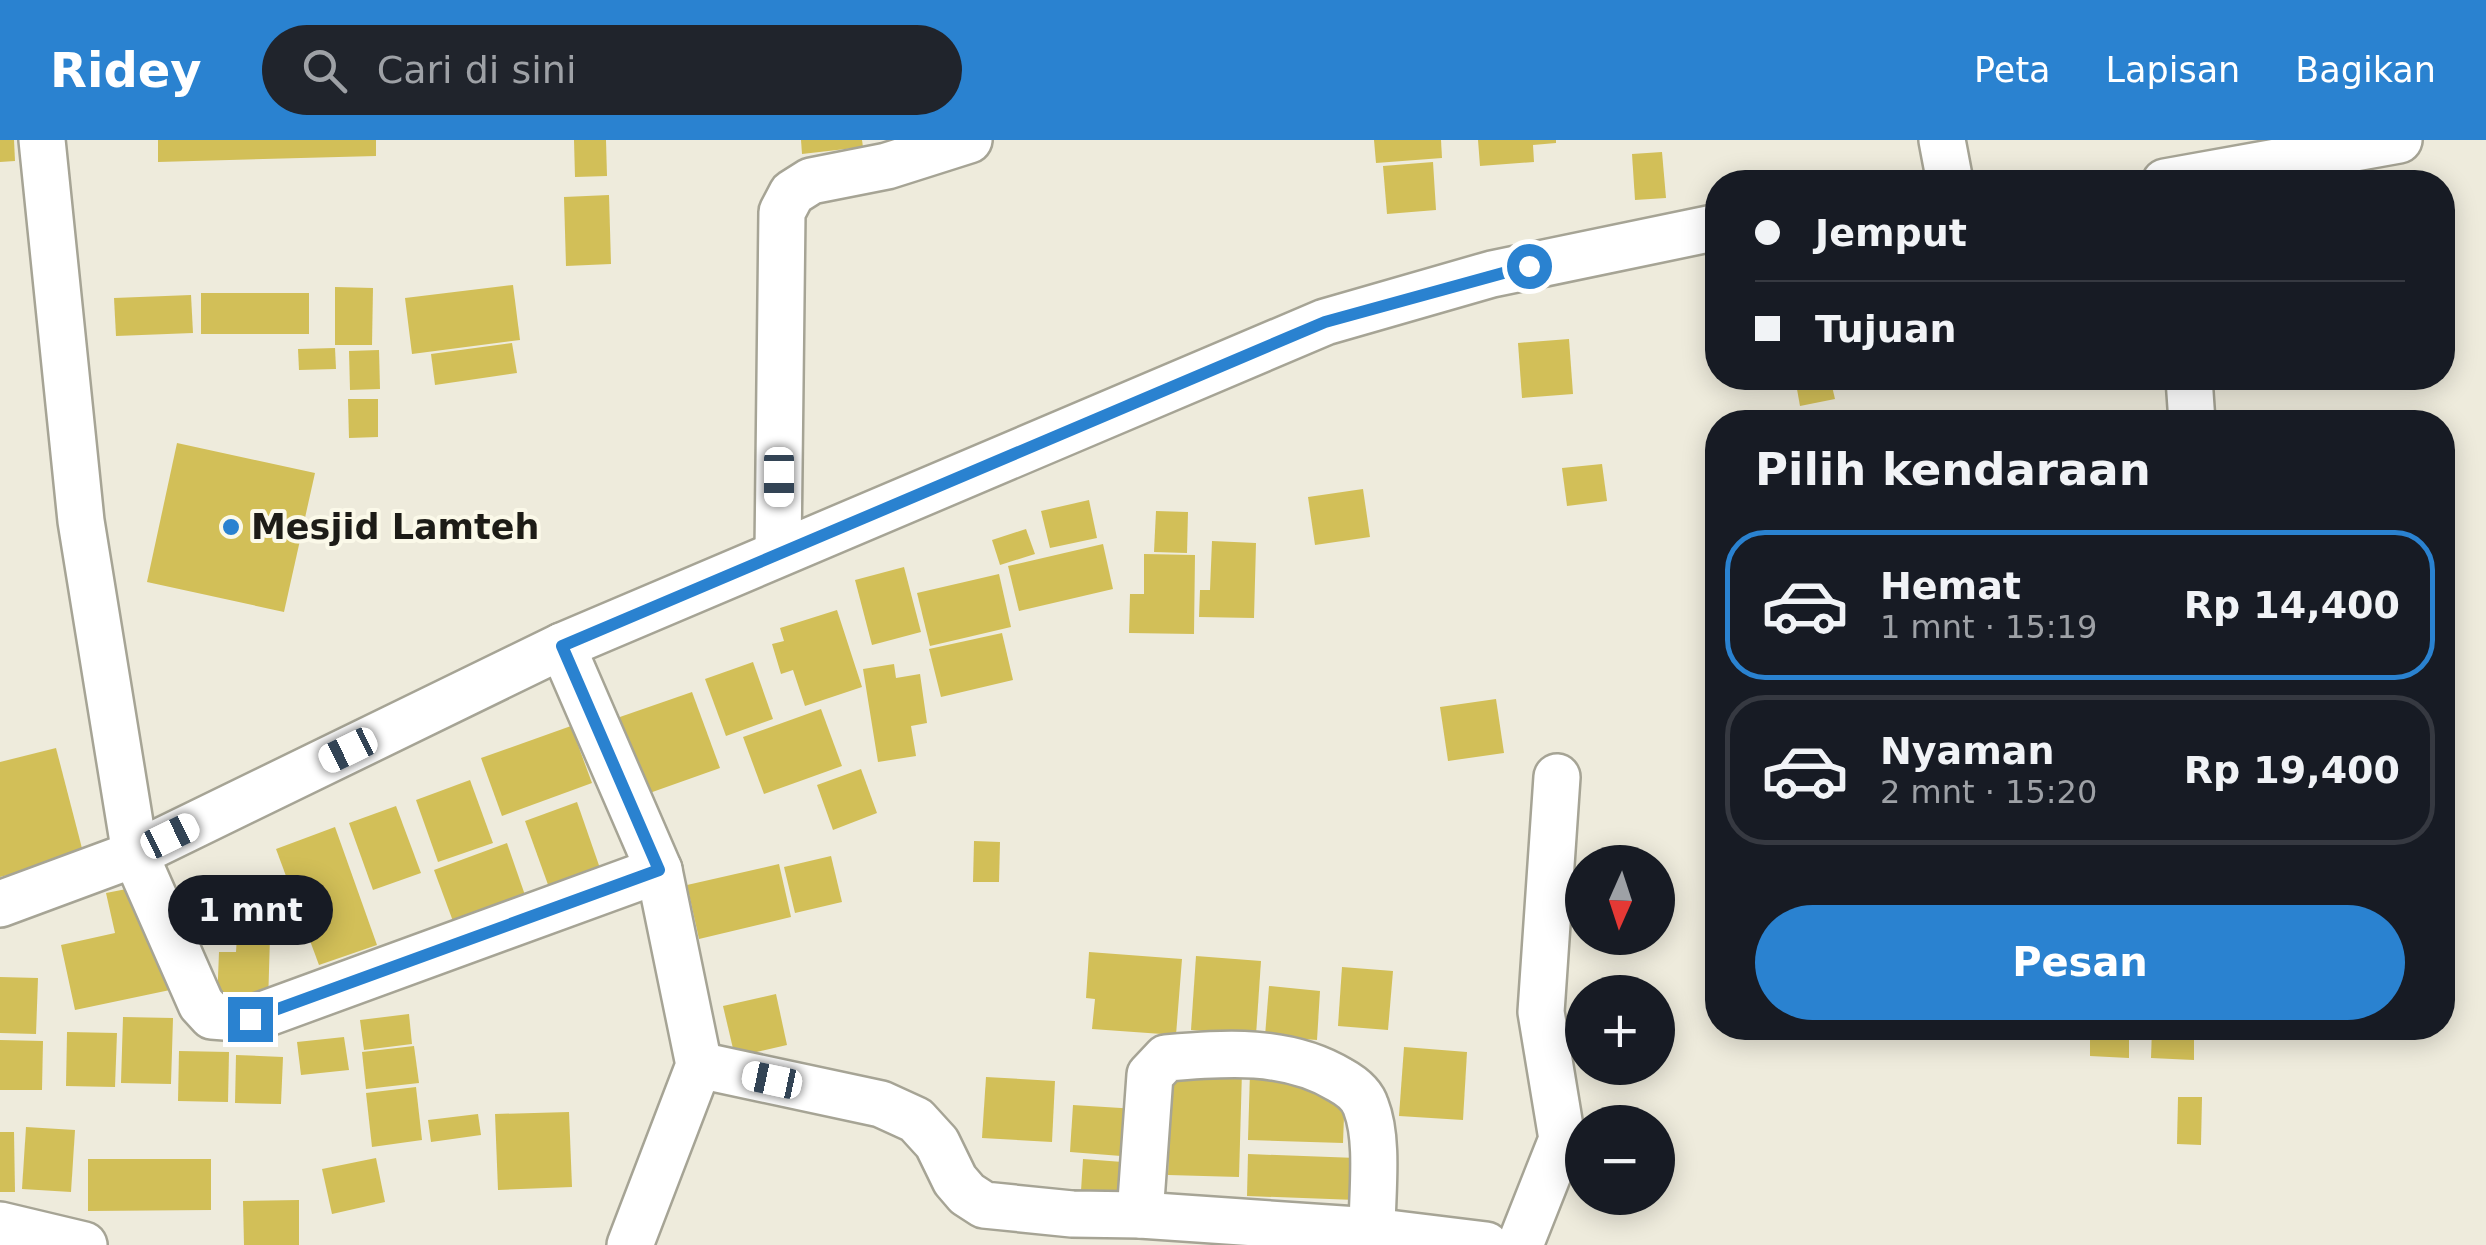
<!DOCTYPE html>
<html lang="id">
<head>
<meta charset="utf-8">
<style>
	:root { --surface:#171b24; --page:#20242c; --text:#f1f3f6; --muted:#9ea1a6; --line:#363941; --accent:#2a82d0 }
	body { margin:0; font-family:"DejaVu Sans",sans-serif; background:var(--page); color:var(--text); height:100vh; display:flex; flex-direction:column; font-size:38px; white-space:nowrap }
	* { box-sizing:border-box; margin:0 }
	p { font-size:32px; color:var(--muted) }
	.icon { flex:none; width:55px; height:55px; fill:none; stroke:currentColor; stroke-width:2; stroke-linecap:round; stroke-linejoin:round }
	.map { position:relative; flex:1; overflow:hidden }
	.drawer { position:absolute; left:1705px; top:270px; width:750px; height:630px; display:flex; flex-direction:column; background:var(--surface); border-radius:40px; box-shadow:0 5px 25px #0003 }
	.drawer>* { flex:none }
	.banner { position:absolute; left:1705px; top:30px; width:750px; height:220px; border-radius:40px; box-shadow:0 5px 25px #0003; display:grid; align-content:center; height:220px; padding:0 50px; background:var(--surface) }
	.needle { width:65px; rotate:183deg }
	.fabs { position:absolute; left:1565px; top:705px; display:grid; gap:20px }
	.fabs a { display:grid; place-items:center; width:110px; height:110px; border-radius:50%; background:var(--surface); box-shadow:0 5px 25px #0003; font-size:50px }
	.end { position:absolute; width:45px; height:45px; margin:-22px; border:12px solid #2a82d0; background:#fff; box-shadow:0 0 0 5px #fff }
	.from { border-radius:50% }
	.bubble { position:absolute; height:70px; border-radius:35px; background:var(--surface); box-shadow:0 5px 25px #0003; font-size:32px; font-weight:700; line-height:70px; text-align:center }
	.car { position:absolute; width:30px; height:60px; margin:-30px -15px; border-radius:12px; box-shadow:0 0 8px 2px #0007; background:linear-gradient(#fff 24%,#345 0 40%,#fff 0 76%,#345 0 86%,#fff 0) }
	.banner b { display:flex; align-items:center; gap:35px; height:95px; font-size:38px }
	.banner b+b { border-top:2px solid var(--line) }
	.banner i { width:25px; height:25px; background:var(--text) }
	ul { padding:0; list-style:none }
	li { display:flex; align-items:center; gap:30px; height:150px; margin:0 20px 15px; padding:0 30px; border:5px solid var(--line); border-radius:40px }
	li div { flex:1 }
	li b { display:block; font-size:38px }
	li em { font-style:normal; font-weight:700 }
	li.selected { border-color:var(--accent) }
	li>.icon { width:90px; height:90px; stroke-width:1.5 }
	h2 { padding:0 50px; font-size:45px; line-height:120px }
	.button { display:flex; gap:20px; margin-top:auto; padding:20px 50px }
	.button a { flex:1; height:115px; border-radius:60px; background:var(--accent); color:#fff; font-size:40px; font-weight:700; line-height:115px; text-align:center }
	header { display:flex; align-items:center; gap:60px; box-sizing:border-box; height:140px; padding:0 50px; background:var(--accent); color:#fff }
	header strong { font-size:48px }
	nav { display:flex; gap:55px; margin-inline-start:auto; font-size:35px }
	.search { width:700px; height:90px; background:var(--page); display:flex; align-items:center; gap:25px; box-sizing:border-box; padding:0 35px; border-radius:55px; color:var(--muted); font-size:38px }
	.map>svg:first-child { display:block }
</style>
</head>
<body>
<header>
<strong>Ridey</strong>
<div class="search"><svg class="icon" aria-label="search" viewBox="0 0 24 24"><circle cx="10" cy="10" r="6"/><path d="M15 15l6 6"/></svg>Cari di sini</div>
<nav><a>Peta</a><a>Lapisan</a><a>Bagikan</a></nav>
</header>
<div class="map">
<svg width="2486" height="1105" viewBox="0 0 2486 1105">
	<rect width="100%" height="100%" fill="#eeebdc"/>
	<g fill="#d2bf58">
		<path d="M0 0H14L15 21 0 22Z"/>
		<path d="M158 0H376V16L158 22Z"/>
		<path d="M574 0H606L607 36 575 37Z"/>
		<path d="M801 0H862L863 7 802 14Z"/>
		<path d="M1374 0H1441L1442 18 1376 23Z"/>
		<path d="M1478 0H1556V3L1533 5 1534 22 1480 26Z"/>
		<path d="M1662 12 1666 58 1635 60 1632 14Z"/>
		<path d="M1433 22 1436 70 1387 74 1383 26Z"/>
		<path d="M609 55 611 124 566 126 564 57Z"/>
		<path d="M513 145 520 200 412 214 405 158Z"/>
		<path d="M335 147 373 148 372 205H335Z"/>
		<rect x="201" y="153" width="108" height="41"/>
		<path d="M191 155 193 193 116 196 114 158Z"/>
		<path d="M1569 199 1573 254 1522 258 1518 203Z"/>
		<path d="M512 203 517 233 435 245 431 214Z"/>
		<path d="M335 208 336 229 299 230 298 209Z"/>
		<path d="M379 210 380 249 350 250 349 211Z"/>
		<path d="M1795 238H1830L1835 259 1800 266Z"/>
		<path d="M348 259H378V297L349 298Z"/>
		<path d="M177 303 315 333 284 472 147 442Z"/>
		<path d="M1602 324 1607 361 1567 366 1562 328Z"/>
		<path d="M1363 349 1370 397 1315 405 1308 357Z"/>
		<path d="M1089 360 1097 398 1050 408 1041 371Z"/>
		<path d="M1156 371 1188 372 1187 413 1154 412Z"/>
		<path d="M1026 389 1035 414 1000 425 992 400Z"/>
		<path d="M1212 401 1256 403 1254 478 1199 477 1200 450H1210Z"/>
		<path d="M1103 404 1113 449 1019 471 1008 426Z"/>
		<path d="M1144 414 1195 415 1194 494 1129 493 1130 454H1144Z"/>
		<path d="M904 427 921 492 872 505 855 440Z"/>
		<path d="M999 434 1011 487 930 506 917 453Z"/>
		<path d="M837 470 862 547 805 566 793 530 781 534 772 504 784 501 780 488Z"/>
		<path d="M1002 493 1013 540 941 557 929 509Z"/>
		<path d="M753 522 773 579 726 596 705 539Z"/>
		<path d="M894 524 896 538 920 534 927 583 911 586 916 616 878 622 863 529Z"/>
		<path d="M692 552 720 628 644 655 617 578Z"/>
		<path d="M1496 559 1504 613 1448 621 1440 567Z"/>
		<path d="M821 569 842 626 764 654 743 597Z"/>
		<path d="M571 586 592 643 502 676 481 618Z"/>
		<path d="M56 608 84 716 0 737V622Z"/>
		<path d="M861 629 877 673 833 690 817 645Z"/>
		<path d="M470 640 493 703 438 722 416 660Z"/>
		<path d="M577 662 602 734 551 753 525 681Z"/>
		<path d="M396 666 421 733 373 750 349 683Z"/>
		<path d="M335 687 377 805 319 825 276 709Z"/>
		<path d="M974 701 1000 702 999 742H973Z"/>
		<path d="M507 703 526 758 454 784 434 730Z"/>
		<path d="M831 716 842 762 795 773 784 727Z"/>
		<path d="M779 724 791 777 699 799 687 745Z"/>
		<path d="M147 745 170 850 75 870 61 805 115 793 106 753Z"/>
		<path d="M194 748 210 795 183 805 166 758Z"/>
		<path d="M237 795 270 796 268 865 217 863 219 812H236Z"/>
		<path d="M1089 812 1182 819 1176 895 1092 889 1095 859 1086 858Z"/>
		<path d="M1196 816 1261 821 1256 895 1191 890Z"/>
		<path d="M1342 827 1393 831 1388 890 1338 886Z"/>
		<path d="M0 837 38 838 36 894 0 893Z"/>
		<path d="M1269 846 1320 851 1317 900 1265 896Z"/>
		<path d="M776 854 787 905 735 917 723 866Z"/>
		<path d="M409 874 412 904 364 910 360 880Z"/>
		<path d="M123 877 173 878 171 944 121 943Z"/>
		<path d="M2152 889H2194V920L2151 918Z"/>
		<path d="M2090 890 2129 892V918L2090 916Z"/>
		<path d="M67 892 117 893 115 947 66 946Z"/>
		<path d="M344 897 349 930 301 935 297 902Z"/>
		<path d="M0 900 43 901 42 950H0Z"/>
		<path d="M414 906 419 943 366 949 362 912Z"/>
		<path d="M1404 907 1467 912 1463 980 1399 976Z"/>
		<path d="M179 911 229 912 228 962 178 961Z"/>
		<path d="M236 915 283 917 281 964 235 963Z"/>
		<path d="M1172 929 1242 931 1239 1037 1168 1035Z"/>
		<path d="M1250 932 1345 950 1343 1003 1248 1000Z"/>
		<path d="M986 937 1055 941 1052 1002 982 998Z"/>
		<path d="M416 947 422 1000 372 1007 366 953Z"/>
		<path d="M2178 957H2202L2201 1005 2177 1004Z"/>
		<path d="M1073 965 1137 969 1134 1017 1070 1012Z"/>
		<path d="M569 972 572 1047 498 1050 495 974Z"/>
		<path d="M478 974 481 995 431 1002 428 980Z"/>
		<path d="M26 987 75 990 71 1052 22 1049Z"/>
		<path d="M0 992H14L15 1052H0Z"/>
		<path d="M1248 1014 1357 1018 1356 1060 1247 1056Z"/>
		<path d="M376 1018 385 1062 332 1074 322 1029Z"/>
		<path d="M88 1019H211V1070L88 1071Z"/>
		<path d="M1083 1019 1136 1023 1132 1071 1080 1067Z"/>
		<path d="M299 1060V1105H244L243 1061Z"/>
	</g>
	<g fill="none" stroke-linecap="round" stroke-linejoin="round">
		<g stroke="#a6a495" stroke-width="50">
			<g id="minor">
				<path d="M42 0 81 381 135 714 201 864 212 876 251 879 659 730"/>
				<path d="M1942 0 1950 42"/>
				<path d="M2165 42 2399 0"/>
				<path d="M2189 238 2192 282"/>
				<path d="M778 412 782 72 792 53 811 41 887 26 969 0"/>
				<path d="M562 506 659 730 699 925 630 1105"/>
				<path d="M0 764 135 714 562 506 1325 182 1492 134 1718 87"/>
				<path d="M699 925 881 964 916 980 937 1003 955 1040 967 1054 984 1065 1072 1074 1140 1075 1372 1091 1486 1105"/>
				<path d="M1140 1075 1150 935 1166 918C1225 913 1287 908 1340 940 1351 946 1362 954 1366 967 1379 1000 1372 1054 1372 1091"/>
				<path d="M0 1085 84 1105"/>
				<path d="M1520 1105 1562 999 1541 872 1557 637"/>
			</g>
		</g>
		<use href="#minor" stroke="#fff" stroke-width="45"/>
	</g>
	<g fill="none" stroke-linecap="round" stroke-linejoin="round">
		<path stroke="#2a82d0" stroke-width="12" d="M250 879 659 730 562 506 1325 182 1529 126"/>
	</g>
	<circle fill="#2a82d0" stroke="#fbf9e9" stroke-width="4" cx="231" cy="387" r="10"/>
	<g text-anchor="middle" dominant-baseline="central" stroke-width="8" stroke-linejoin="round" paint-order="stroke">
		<g font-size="35" font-weight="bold" fill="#1d1c17" stroke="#fbf9e9" text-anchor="start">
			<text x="251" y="387">Mesjid Lamteh</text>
		</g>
	</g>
</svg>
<div class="fabs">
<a><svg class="needle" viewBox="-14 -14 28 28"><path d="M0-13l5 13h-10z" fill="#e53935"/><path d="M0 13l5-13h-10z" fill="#9ea1a6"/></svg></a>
<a>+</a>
<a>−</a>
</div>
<i class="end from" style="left:1529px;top:126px"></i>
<i class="end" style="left:250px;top:879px"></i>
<div class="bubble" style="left:168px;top:735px;width:165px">1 mnt</div>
<i class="car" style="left:779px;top:337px;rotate:180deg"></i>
<i class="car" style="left:348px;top:610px;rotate:244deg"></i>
<i class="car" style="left:170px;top:696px;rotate:64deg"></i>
<i class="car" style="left:772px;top:940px;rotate:282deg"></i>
<div class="banner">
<b><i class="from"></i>Jemput</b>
<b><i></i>Tujuan</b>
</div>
<section class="drawer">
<h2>Pilih kendaraan</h2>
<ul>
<li class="selected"><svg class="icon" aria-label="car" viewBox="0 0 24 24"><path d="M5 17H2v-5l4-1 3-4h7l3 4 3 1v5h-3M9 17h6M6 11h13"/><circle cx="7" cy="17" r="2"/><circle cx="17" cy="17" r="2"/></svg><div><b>Hemat</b><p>1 mnt · 15:19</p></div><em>Rp 14,400</em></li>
<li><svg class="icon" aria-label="car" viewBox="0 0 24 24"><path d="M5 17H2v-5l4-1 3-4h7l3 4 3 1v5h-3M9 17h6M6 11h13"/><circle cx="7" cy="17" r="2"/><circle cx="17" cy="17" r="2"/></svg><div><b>Nyaman</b><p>2 mnt · 15:20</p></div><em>Rp 19,400</em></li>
</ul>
<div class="button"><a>Pesan</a></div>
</section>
</div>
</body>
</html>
